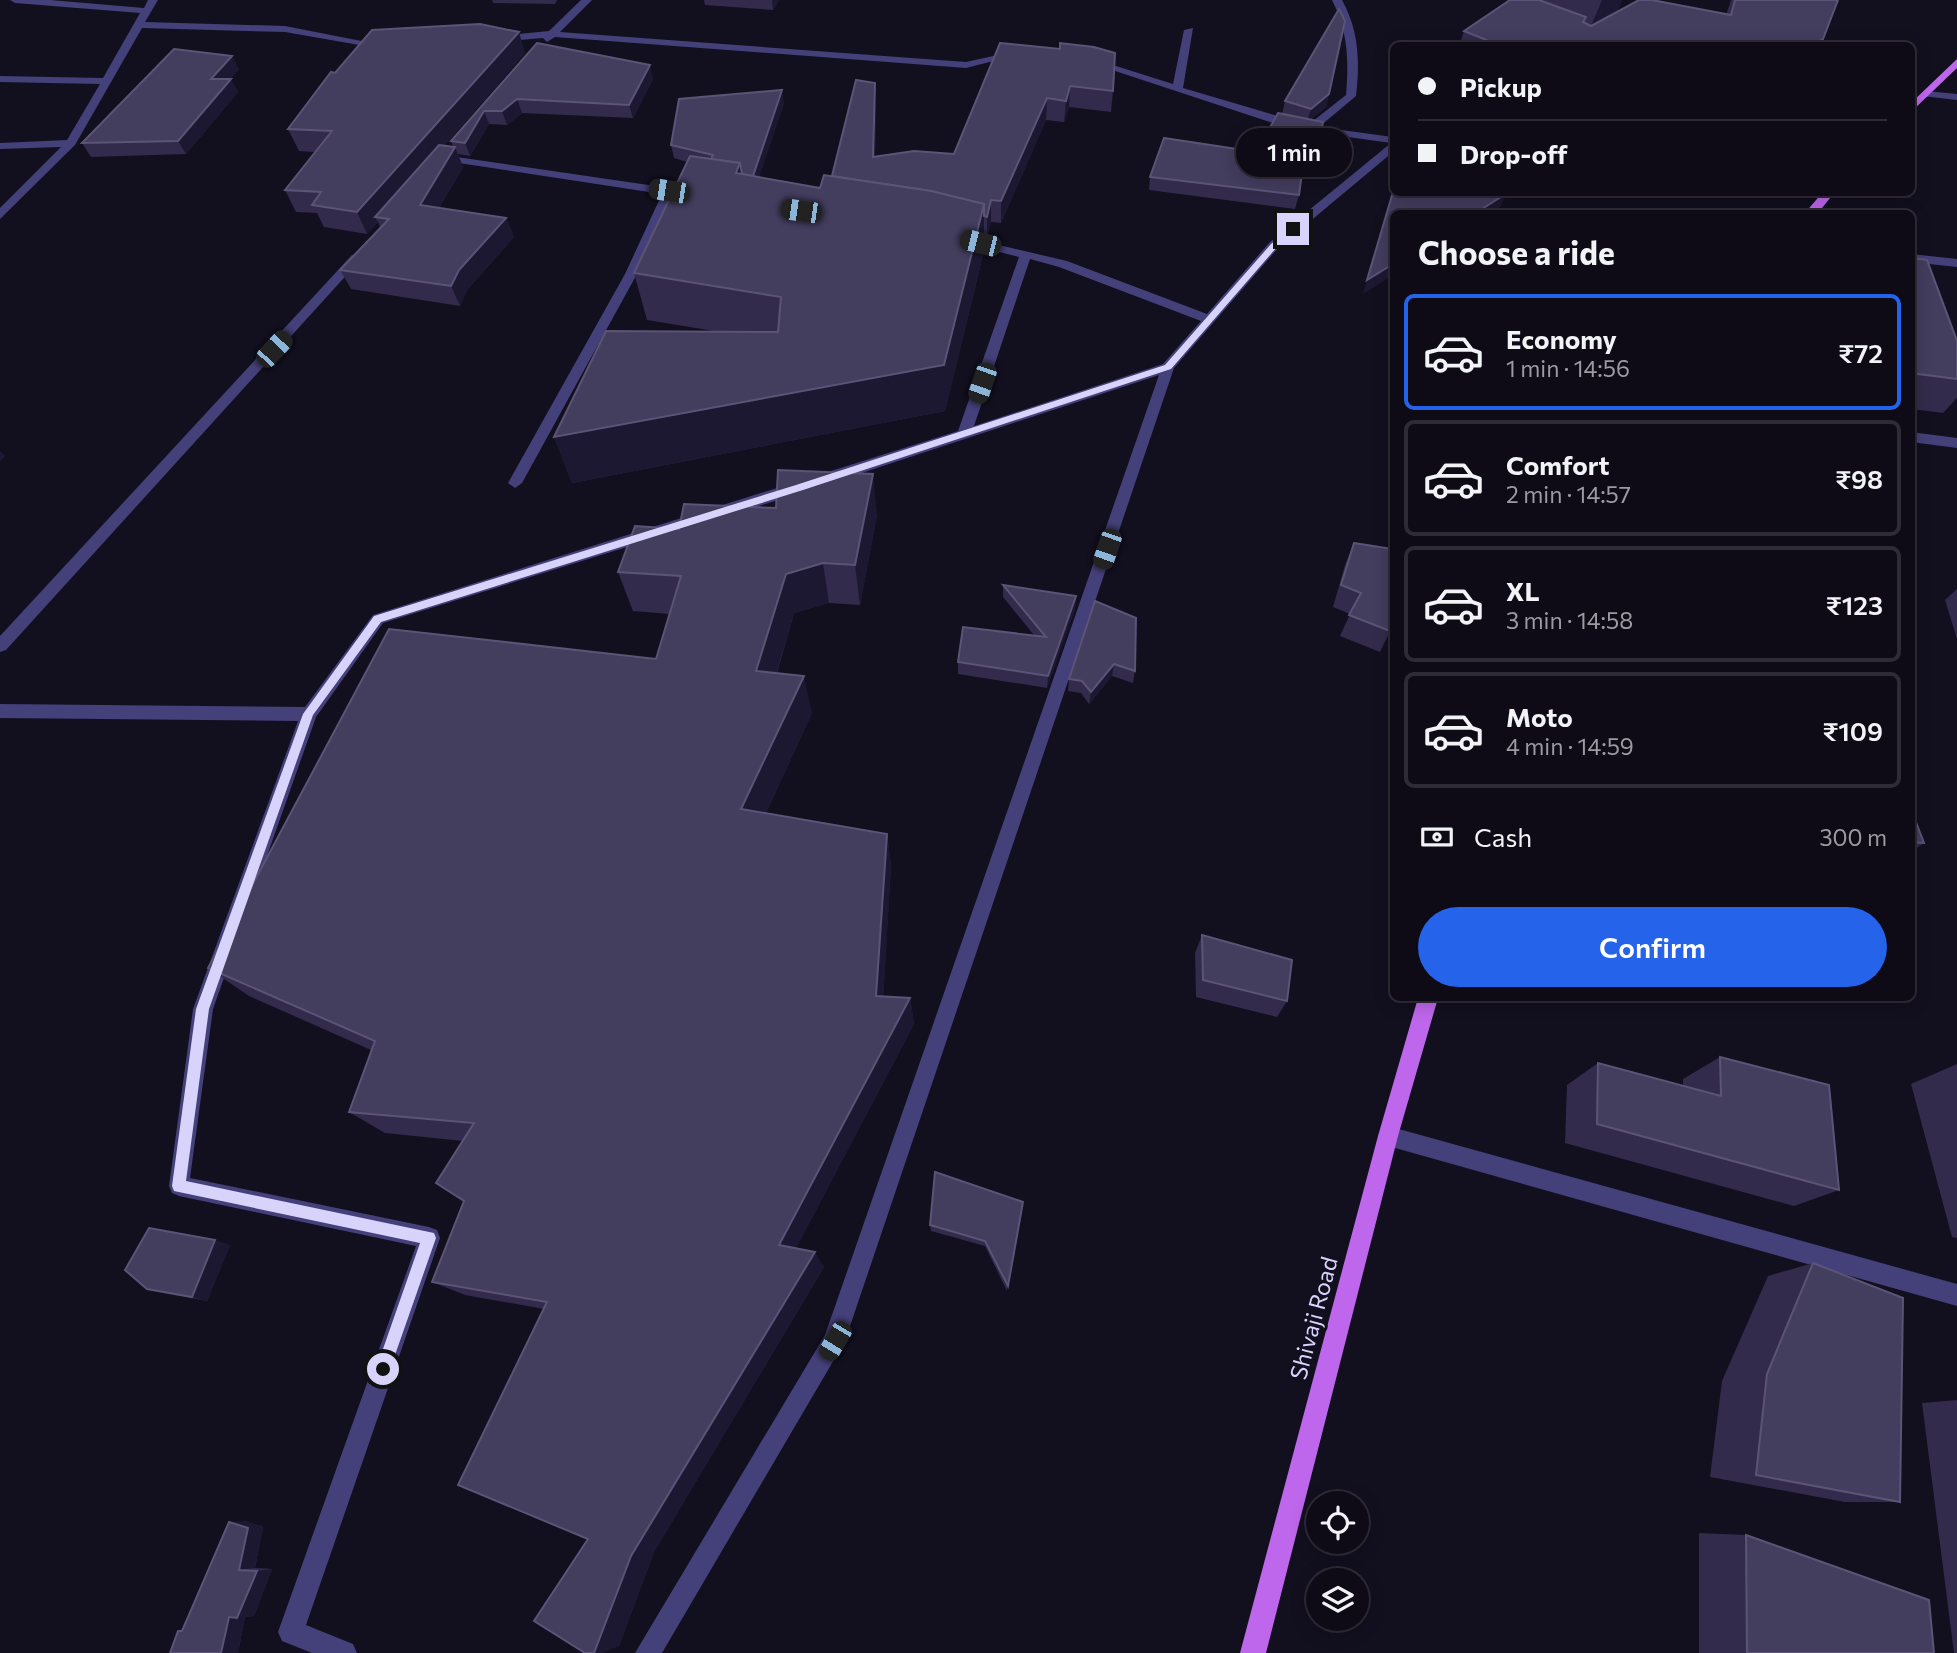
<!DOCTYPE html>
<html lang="en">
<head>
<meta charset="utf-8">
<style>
	:root { --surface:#0e0b17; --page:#1c1924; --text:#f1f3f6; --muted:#9b9ba1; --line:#2e2b36; --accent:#2563eb }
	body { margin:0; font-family:Commissioner,sans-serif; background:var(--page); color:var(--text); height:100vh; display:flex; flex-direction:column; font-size:26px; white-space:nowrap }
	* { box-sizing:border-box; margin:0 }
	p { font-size:23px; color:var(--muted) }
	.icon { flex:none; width:38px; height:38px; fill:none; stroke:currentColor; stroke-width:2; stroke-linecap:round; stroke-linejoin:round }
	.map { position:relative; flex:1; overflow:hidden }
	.panel { position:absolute; left:1390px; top:210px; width:525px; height:791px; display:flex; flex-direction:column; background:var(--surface); border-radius:10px; box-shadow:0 4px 18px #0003,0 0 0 2px var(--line) }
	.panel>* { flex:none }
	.banner { position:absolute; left:1390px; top:42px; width:525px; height:154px; border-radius:10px; box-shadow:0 4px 18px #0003,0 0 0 2px var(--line); display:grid; align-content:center; height:154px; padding:0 28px; background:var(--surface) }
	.tools { position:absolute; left:1306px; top:1491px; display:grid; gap:14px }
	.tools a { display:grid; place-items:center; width:63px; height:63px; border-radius:50%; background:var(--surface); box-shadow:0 4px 18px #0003,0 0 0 2px var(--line); font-size:35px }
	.end { position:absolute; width:32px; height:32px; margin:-16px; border:9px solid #d8d3fa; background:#111; box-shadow:0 0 0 4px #111 }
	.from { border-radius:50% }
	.bubble { position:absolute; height:49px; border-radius:24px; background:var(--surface); box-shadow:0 4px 18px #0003,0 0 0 2px var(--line); font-size:23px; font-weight:600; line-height:49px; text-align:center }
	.car { position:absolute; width:21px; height:42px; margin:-21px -10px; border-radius:9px; box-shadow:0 0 5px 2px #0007; background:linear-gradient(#222 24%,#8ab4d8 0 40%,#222 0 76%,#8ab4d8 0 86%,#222 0) }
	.banner b { display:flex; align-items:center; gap:24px; height:66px; font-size:26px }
	.banner b+b { border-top:2px solid var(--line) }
	.banner i { width:18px; height:18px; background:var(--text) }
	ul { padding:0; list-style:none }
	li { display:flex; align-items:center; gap:21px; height:116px; margin:0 14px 10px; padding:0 14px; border:4px solid var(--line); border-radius:10px }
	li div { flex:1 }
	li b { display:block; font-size:26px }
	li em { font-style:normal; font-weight:600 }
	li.active { border-color:var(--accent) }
	li>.icon { width:63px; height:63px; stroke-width:1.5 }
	h2 { padding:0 28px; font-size:32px; line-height:84px }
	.pay { display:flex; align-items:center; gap:18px; height:77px; padding:0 28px; font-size:26px }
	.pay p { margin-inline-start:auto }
	.button { display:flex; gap:14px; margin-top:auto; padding:14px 28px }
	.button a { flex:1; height:80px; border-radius:42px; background:var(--accent); color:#fff; font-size:28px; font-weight:600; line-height:80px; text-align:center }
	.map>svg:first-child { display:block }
</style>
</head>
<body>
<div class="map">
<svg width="1957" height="1653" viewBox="0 0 1957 1653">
	<rect width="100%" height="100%" fill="#120f1f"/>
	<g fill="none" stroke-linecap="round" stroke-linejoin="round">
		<g fill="#444079" fill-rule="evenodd">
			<path d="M10 0H50L144 8 148 0H158L145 22 285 26 387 46 382 49 285 32 142 28 75 145 0 219V208L61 147 0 149V143L67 140 100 84 0 82V76L103 78 140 13 15 3Z"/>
			<path d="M581 0H592L560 32 966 62 1016 51 1021 54 966 68 555 37 547 42 543 38 497 42 492 39 497 36 549 31Z"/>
			<path d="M1332 0H1342C1359 31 1360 61 1356 96L1319 127 1393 137V152L1278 248 1174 368 845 1341 662 1653H635L825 1335 1159 375 804 492 383 623 316 717 213 1009 190 1178 429 1227 437 1230 440 1238 306 1625 353 1644 357 1653H312L282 1641 278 1632 416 1246 179 1196 172 1193 169 1186 193 1009 298 721 0 718V704L305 707 373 615 958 431 1019 257 956 241V235L1067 261 1207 314 1270 242 1391 143 1291 129 1088 62 1097 60 1173 84 1184 30 1193 28 1183 88 1308 125 1346 95C1349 61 1348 31 1332 0ZM1030 259 1059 267 1201 321 1163 364 974 426Z"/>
			<path d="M1926 91 1957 94V100L1922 96 1921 94Z"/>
			<path d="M443 155 669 188 700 195 694 198 673 195 637 274 522 483 515 488 508 483 625 274 662 194 439 160V156Z"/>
			<path d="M1911 254 1957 259V267L1911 262Z"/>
			<path d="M352 255 362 258 6 650 0 652V636Z"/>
			<path d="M1911 432 1957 438V448L1911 442Z"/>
			<path d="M1388 1126 1957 1284V1306L1388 1146 1381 1143 1378 1136 1381 1129Z"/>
		</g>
		<g fill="#be67ec" fill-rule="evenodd">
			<path d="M1957 59V68L1911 112V103Z"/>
			<path d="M1823 192H1835L1817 214H1804Z"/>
			<path d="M1418 998H1438L1398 1136 1266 1653H1240L1378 1136Z"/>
		</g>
	</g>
	<g fill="#322b4b">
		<path d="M492 0H557L555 4 493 3Z"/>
		<path d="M704 0H779L773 10 705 5Z"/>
		<path d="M1510 0H1622L1617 12 1726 15 1731 0H1838L1823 39 1819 46H1459L1464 31Z"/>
		<path d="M537 43 653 79 633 118 522 113 507 125 489 124 470 156 458 154 463 167 439 208 506 218 514 237 467 290 460 306 351 289 340 270 380 227 378 222 367 234 324 227 317 213 296 212 285 190 315 152 299 151 288 129 525 53 444 146 453 147 451 141Z"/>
		<path d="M1000 43 1113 91 1111 112 1069 107 1064 122 1046 120 1001 223 991 222 987 238 984 237V251L945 411 572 483 554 437 720 332 647 320 634 273 687 162 674 158 671 145 784 103 759 177 820 188 832 176 876 104 875 156 954 154Z"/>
		<path d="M239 69 230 79 238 92 186 154 91 157 82 143Z"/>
		<path d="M1329 94 1326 107 1310 120 1323 122 1315 161 1264 146 1267 133 1282 114 1285 101Z"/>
		<path d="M1150 177 1299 195 1295 209 1149 190Z"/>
		<path d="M1911 258 1957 341V398L1943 413 1911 409Z"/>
		<path d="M877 515 860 605 829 603 794 613 777 673 812 713 766 813 887 834 891 866 883 996 910 998 914 1024 796 1248 824 1267 654 1552 619 1646 588 1539 544 1309 465 1295 432 1282 464 1201 463 1141 385 1133 349 1112 371 1050 249 996 208 968 656 659 669 614 633 611 618 572 679 529Z"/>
		<path d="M1354 543 1393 625 1380 652 1340 636 1350 614 1333 607 1345 565Z"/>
		<path d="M1003 585 1076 596 1075 609 1047 688 958 674V662L1034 635 1003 597Z"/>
		<path d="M1957 589V639L1945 600Z"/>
		<path d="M1095 601 1135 671 1133 683 1112 676 1089 704 1081 693 1068 691 1069 679Z"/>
		<path d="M1911 809 1924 843 1911 852Z"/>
		<path d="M1202 935 1287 1001 1277 1017 1196 997 1195 953Z"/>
		<path d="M1720 1057 1839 1190 1794 1206 1565 1143 1567 1085 1598 1063 1683 1086V1079Z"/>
		<path d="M1957 1064V1238L1952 1237 1911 1084Z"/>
		<path d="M1023 1202 1007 1291 985 1246 931 1231 930 1225Z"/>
		<path d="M230 1245 207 1301 147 1289Z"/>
		<path d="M1813 1263 1900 1502H1845L1710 1477 1722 1381 1768 1276Z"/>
		<path d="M1957 1400V1653H1954L1922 1403Z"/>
		<path d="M245 1521 263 1527 255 1568 272 1569 254 1616 245 1617 238 1653 178 1631 182 1630Z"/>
		<path d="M1699 1533 1746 1535 1934 1653H1699Z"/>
	</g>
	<g fill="#1d1832">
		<path d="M772 0H779L773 10Z"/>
		<path d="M1602 0H1622L1615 17 1589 31Z"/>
		<path d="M519 32 525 53 381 218 375 217 378 222 367 234 357 212Z"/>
		<path d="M1823 39 1819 46H1811Z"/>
		<path d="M232 56 239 69 219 92 211 79Z"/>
		<path d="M650 65 653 79 633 118 629 105Z"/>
		<path d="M231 79 238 92 186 154 178 141Z"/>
		<path d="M875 83 876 104 874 178 873 157Z"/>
		<path d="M1070 86 1069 107 1064 122 1066 101Z"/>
		<path d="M782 90 784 103 752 198 750 184Z"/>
		<path d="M1329 94 1326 107 1307 122 1311 109Z"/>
		<path d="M1047 98 1046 120 1001 223V201Z"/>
		<path d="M517 99 522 113 507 125 502 111Z"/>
		<path d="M484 111 489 124 470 156 465 143Z"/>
		<path d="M455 147 463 167 429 225 420 205Z"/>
		<path d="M740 163 748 210 736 173Z"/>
		<path d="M1507 193 1501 206 1490 214H1474Z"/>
		<path d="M991 200V222L987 238V217Z"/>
		<path d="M984 204V251L945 411 572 483 554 437 944 365Z"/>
		<path d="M506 218 514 237 467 290 460 306 451 286 459 270Z"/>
		<path d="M1393 264V275L1363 294 1367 280Z"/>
		<path d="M0 451 5 456 0 462Z"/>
		<path d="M873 474 877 515 860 605 855 565Z"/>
		<path d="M823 563 829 603 794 613 766 708 756 671 786 574Z"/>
		<path d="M1076 596 1075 609 1047 688 1048 676Z"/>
		<path d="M1114 664 1112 676 1089 704 1091 692Z"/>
		<path d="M804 676 812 713 752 843 741 809Z"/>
		<path d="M887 834 891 866 882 1022 876 996Z"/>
		<path d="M910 998 914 1024 790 1260 779 1245Z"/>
		<path d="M215 1240 230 1245 207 1301 192 1297Z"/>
		<path d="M815 1252 824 1267 654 1552 619 1646 603 1653H594L631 1556Z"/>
		<path d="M245 1521 263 1527 255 1568 239 1570 229 1522Z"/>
		<path d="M272 1569 254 1616 245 1617 238 1653H221L229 1617 257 1571Z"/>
	</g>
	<g fill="#433d5e" stroke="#5b5476" stroke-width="2">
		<path d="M1510 0H1539L1586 17 1583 22 1591 26 1639 0H1652L1731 15 1735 0H1838L1823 39 1811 46H1501L1464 31Z"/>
		<path d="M1339 9 1345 21 1329 94 1311 109 1285 101Z"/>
		<path d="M480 24 519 32 357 212 312 205 321 192 285 190 332 131 288 129 331 72 335 73 372 30Z"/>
		<path d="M537 43 650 65 629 105 517 99 502 111H484L465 143 451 141Z"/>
		<path d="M1000 43 1060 49V43L1094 47 1115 53 1113 91 1070 86 1066 101 1047 98 1001 201 991 200 987 217 984 216V204L931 191 832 176 856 80 875 83 873 157 914 151 954 154Z"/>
		<path d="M174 49 232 56 211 79H231L178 141 82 143Z"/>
		<path d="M782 90 753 176 742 174 740 163 711 159 713 155 671 145 679 99Z"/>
		<path d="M1278 113 1323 122 1318 148 1267 133Z"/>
		<path d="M1164 138 1304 159 1299 195 1150 177Z"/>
		<path d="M439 145 455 147 420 205 506 218 459 270 451 286 340 270 389 219 375 217Z"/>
		<path d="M690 156 740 163 736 173 820 188 824 175 931 191 984 204 944 365 554 437 606 331 778 332 781 297 634 273Z"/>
		<path d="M1393 192H1506L1507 193 1474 214H1393V264L1367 280Z"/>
		<path d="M1911 258 1927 260 1957 341V379L1911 373Z"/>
		<path d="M778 470 873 474 855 565 823 563 786 574 756 671 804 676 741 809 887 834 876 996 910 998 779 1245 815 1252 631 1556 594 1653H585L534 1621 588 1539 458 1485 547 1302 432 1282 464 1201 436 1183 474 1123 349 1112 375 1041 208 968 389 629 656 659 681 576 618 572 635 526 679 529 684 504 776 508Z"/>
		<path d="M1354 543 1393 549V624L1390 631 1349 615 1361 593 1341 585Z"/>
		<path d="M1003 585 1076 596 1048 676 958 662 963 627 1046 637Z"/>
		<path d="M1095 601 1136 618 1135 671 1114 664 1091 692 1082 681 1069 679Z"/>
		<path d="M1911 809 1924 843 1911 842Z"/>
		<path d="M1202 935 1292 960 1287 1001 1203 980Z"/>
		<path d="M1720 1057 1829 1085 1839 1190 1597 1124 1598 1063 1721 1096Z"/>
		<path d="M935 1172 1023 1202 1008 1286 985 1241 930 1225Z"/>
		<path d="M149 1228 215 1240 192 1297 147 1289 125 1270Z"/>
		<path d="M1813 1263 1903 1298 1900 1502 1756 1475 1767 1374Z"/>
		<path d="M229 1522 248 1528 239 1570 257 1571 237 1618 229 1617 221 1653H170L178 1631H182Z"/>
		<path d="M1746 1535 1929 1600 1934 1653H1747Z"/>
	</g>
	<path fill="#d8d3fa" d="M1291 227 1297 229 1277 247 1171 369 803 490 381 622 313 715 209 1009 186 1181 434 1233 436 1238 388 1375 383 1377 376 1369 420 1243 174 1191 172 1186 196 1009 303 714 374 616 796 485 1165 365 1271 244Z"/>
	<g text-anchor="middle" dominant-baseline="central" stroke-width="6" stroke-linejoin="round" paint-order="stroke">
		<g font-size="23" fill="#d8d3fa" stroke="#120f1f">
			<text transform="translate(1313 1318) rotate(-75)">Shivaji Road</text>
		</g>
	</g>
</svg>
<div class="tools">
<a><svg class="icon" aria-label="locate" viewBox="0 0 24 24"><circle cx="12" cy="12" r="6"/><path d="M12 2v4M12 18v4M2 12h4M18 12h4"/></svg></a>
<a><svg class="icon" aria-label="layers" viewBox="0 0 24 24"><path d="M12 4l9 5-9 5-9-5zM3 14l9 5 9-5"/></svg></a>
</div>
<i class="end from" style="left:383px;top:1369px"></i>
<i class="end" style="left:1293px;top:229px"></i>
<div class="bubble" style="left:1236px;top:128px;width:116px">1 min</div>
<i class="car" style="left:669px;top:191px;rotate:279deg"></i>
<i class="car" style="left:801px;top:211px;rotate:278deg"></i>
<i class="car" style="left:980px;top:243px;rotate:284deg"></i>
<i class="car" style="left:274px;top:349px;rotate:43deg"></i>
<i class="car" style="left:982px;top:383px;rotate:199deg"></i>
<i class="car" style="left:1107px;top:549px;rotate:199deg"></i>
<i class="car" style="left:835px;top:1341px;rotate:211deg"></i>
<div class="banner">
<b><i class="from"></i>Pickup</b>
<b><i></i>Drop-off</b>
</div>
<section class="panel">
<h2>Choose a ride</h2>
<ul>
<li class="active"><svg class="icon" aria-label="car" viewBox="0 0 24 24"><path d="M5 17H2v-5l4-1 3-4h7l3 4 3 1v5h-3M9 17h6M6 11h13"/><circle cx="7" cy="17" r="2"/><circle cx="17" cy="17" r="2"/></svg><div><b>Economy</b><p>1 min · 14:56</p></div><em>₹72</em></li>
<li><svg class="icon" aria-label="car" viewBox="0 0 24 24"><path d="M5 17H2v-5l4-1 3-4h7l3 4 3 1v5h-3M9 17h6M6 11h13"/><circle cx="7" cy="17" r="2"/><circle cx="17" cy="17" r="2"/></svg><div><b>Comfort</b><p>2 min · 14:57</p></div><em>₹98</em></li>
<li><svg class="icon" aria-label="car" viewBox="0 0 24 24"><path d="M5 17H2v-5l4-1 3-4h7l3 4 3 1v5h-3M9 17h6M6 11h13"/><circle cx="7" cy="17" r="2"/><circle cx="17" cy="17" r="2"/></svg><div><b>XL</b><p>3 min · 14:58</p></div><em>₹123</em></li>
<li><svg class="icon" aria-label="car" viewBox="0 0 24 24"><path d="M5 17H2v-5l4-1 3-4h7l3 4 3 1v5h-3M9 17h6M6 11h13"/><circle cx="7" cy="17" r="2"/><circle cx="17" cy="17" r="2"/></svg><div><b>Moto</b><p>4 min · 14:59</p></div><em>₹109</em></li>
</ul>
<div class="pay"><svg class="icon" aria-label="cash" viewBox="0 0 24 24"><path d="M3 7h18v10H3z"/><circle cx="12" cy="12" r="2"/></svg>Cash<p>300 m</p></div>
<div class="button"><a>Confirm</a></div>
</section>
</div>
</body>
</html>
